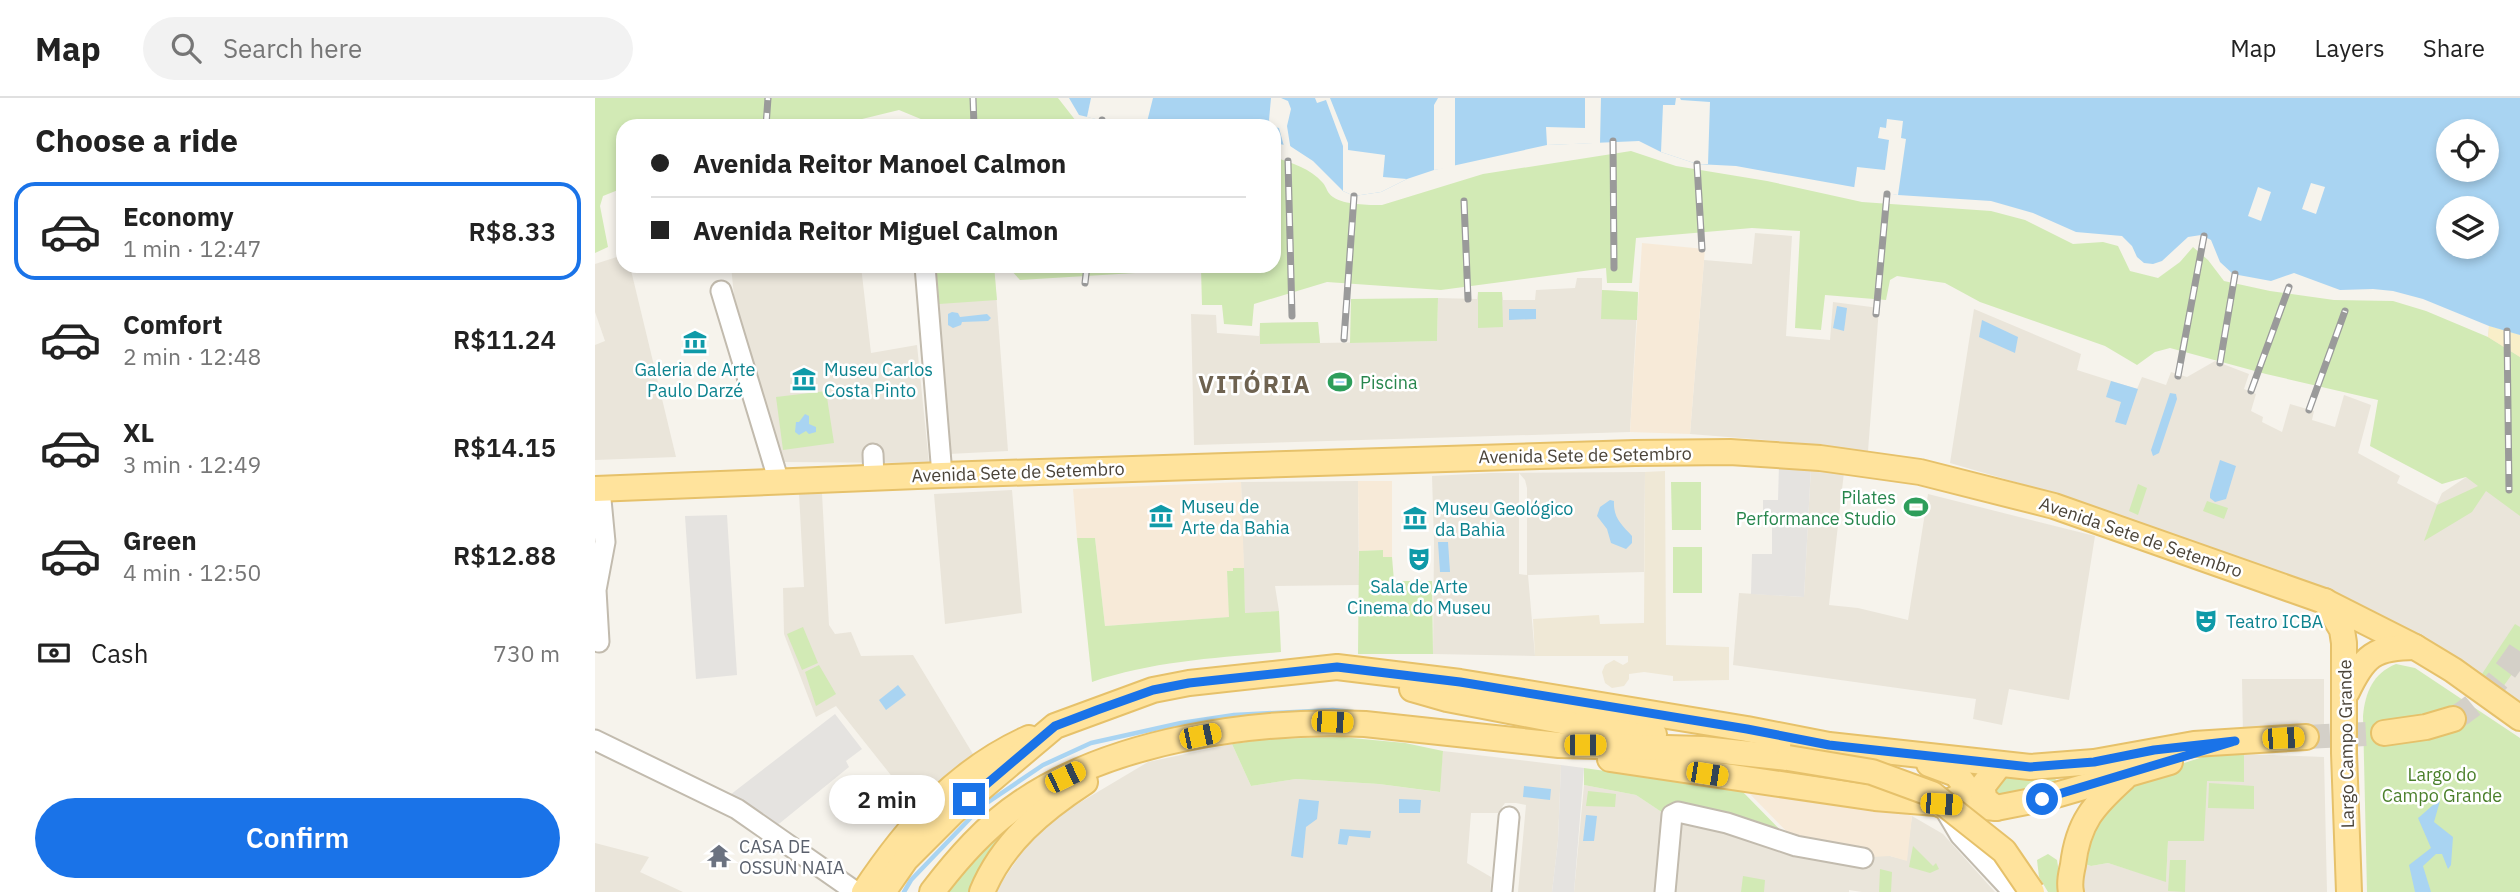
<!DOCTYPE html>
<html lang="en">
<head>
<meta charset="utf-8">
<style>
	:root { --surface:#fff; --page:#f2f2f2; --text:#222; --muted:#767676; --line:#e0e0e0; --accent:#1a73e8 }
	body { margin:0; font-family:"IBM Plex Sans",sans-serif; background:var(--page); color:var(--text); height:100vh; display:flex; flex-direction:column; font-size:26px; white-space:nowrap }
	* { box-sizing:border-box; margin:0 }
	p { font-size:23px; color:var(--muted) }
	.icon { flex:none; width:38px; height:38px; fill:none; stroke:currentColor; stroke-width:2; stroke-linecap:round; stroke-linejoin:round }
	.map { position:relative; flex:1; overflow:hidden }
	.details { display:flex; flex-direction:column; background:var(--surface); width:595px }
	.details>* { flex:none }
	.guide { position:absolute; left:21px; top:21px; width:665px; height:154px; border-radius:21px; box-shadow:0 4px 10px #0003; display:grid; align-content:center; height:154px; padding:0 35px; background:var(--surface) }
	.buttons { position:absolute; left:1841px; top:21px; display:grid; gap:14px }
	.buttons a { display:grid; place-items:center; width:63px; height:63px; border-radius:50%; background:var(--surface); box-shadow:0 4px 10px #0003; font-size:35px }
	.end { position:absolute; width:32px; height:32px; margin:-16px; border:9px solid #1a73e8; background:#fff; box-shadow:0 0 0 4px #fff }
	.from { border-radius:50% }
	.bubble { position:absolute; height:49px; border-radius:24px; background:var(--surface); box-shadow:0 4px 10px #0003; font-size:23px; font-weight:600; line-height:49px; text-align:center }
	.car { position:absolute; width:21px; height:42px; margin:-21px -10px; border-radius:9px; box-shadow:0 0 5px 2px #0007; background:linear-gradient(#f5c518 24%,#345 0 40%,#f5c518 0 76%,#345 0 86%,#f5c518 0) }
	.guide b { display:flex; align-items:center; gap:24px; height:66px; font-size:26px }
	.guide b+b { border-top:2px solid var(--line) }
	.guide i { width:18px; height:18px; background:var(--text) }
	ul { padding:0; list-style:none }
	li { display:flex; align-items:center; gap:21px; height:98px; margin:0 14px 10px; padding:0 21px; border:4px solid transparent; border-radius:21px }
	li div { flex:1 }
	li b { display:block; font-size:26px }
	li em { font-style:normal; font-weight:600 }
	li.on { border-color:var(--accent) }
	li>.icon { width:63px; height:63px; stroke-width:1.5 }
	h2 { padding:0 35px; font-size:32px; line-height:84px }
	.pay { display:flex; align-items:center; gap:18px; height:77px; padding:0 35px; font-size:26px }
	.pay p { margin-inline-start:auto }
	.button { display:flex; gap:14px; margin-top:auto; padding:14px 35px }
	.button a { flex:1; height:80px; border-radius:42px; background:var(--accent); color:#fff; font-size:28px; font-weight:600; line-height:80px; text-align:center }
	header { display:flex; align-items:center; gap:42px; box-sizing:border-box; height:98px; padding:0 35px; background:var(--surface); border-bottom:2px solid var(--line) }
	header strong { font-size:33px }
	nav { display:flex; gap:38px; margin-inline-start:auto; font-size:24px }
	.search { width:490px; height:63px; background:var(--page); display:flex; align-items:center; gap:18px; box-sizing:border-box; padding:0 24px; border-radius:38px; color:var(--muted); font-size:26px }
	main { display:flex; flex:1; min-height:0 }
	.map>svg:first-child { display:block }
</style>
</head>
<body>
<header>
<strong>Map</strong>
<div class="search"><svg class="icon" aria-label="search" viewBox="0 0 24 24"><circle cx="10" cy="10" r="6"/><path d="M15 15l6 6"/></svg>Search here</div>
<nav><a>Map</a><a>Layers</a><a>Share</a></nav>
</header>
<main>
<section class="details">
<h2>Choose a ride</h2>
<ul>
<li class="on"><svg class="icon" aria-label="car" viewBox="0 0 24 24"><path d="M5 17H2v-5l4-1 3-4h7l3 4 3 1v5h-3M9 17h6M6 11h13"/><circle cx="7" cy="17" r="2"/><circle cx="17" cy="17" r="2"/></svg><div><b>Economy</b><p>1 min · 12:47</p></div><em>R$8.33</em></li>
<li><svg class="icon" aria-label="car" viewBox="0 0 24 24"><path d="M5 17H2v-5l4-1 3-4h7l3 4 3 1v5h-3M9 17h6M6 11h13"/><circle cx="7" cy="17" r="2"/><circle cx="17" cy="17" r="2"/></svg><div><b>Comfort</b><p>2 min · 12:48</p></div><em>R$11.24</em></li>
<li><svg class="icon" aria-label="car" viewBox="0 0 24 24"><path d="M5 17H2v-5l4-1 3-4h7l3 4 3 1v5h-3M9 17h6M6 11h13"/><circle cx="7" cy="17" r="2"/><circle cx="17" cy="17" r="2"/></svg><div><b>XL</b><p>3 min · 12:49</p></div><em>R$14.15</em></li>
<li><svg class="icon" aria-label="car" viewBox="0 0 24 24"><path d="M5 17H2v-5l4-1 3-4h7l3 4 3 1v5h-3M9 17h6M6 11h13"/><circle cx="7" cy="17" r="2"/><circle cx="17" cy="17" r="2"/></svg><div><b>Green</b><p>4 min · 12:50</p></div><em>R$12.88</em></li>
</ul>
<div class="pay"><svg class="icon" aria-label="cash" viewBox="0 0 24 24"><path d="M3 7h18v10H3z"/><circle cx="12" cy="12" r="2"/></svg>Cash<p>730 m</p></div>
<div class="button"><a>Confirm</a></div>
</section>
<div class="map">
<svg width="1925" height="794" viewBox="0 0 1925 794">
	<rect width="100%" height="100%" fill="#f6f3ec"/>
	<g fill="#eae5da" fill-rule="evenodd">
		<path d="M1160 135 1197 138 1191 238 1235 242 1238 204 1284 210 1273 353 1183 343 1095 336 1109 162 1157 166Z"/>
		<path d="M28 157V168H35L81 359 0 362V247L10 243 0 214V166Z"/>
		<path d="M136 168H266L276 255 322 247 334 365 186 364 139 198Z"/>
		<path d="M341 168H399L413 353 354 356Z"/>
		<path d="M982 180H1007V192L1043 194 1035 334 599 347 596 216 621 217 622 235 664 238 665 225 723 224 725 245 842 243 843 200 882 201 883 194H907L908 202H940L941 192 980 190Z"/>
		<path d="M1379 211 1486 256 1482 272 1542 291 1547 279 1571 287 1576 274 1592 279 1620 263 1654 276 1649 291 1661 296 1656 313 1668 319 1667 324 1687 334 1695 306 1719 313 1717 322 1740 329 1749 297 1776 307 1763 355 1805 378 1802 385 1842 406 1847 395 1879 374 1894 228 1925 237V611L1542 425 1444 391 1355 365Z"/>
		<path d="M1216 369 1249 374 1234 507 1263 510 1313 522 1333 396 1500 438 1474 602 1414 591 1407 627 1378 621 1381 601 1138 567 1144 495 1209 499Z"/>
		<path d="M1050 374 1049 474 933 477 940 558 838 556 839 444 837 378 896 375ZM924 375 930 382 932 390V477L924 476Z"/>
		<path d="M763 383 764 487 680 488 684 513 650 516 646 384Z"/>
		<path d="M417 392 427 515 350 526 339 396Z"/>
		<path d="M204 395H227L234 527 240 536 256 534 266 558 318 557 381 661 322 710 241 608 221 619 189 536 188 490 209 489Z"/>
		<path d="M1647 581H1729V634L1648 639Z"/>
		<path d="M637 646 656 688 701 681 784 686 844 694 848 653 966 667 963 743 957 794H923L931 707 921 705H910L903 715H876L872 765 896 779 895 794H400L434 744 469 714 553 664Z"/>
		<path d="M1649 656 1729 659 1732 794H1478L1486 765 1496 768 1513 765 1571 783 1573 743H1593L1594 711 1612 683 1648 684Z"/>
		<path d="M989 687 1041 697 1074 719 1067 794H979Z"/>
		<path d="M1078 718 1269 758H1295L1311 762 1317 718 1348 736 1400 794H1267L1254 792V794H1071Z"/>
		<path d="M0 745 54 759 45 774 88 794H0Z"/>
	</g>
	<g fill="#f7ead8">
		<path d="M1047 145 1110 151 1095 336 1035 334Z"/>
		<path d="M763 383H797V459H788L787 452 764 453Z"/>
		<path d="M646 384 649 470H638V473H632L635 519 510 528 500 440H482L478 391Z"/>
		<path d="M1151 692 1292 711 1317 718 1312 763 1295 758 1276 759 1202 744Z"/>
	</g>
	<path fill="#efe8d6" d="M1070 373 1071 547 1134 549V582L1078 583V578L1049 574 1034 576V581L1029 588 1017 590 1010 585 1007 574 1010 567 1019 562 1028 567 1033 564V558H940L938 521 1004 517 1005 526 1049 525 1050 374Z"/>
	<g fill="#d2eab5">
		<path d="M0 0H463L481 23 495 28H333V24L304 12 263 22 253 28H28V90L8 98 5 108 13 149 0 155Z"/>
		<path d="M1036 53 1081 68 1172 83 1267 104 1396 113 1430 122 1478 146 1508 144 1523 148 1535 173 1563 180 1585 164 1598 149 1613 162 1629 183 1675 193 1739 202 1798 203 1831 213 1893 239 1925 259V418L1891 393 1877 414 1829 443 1842 407 1883 388 1871 379 1847 386 1775 348 1783 302 1671 276 1575 250 1560 254 1542 267 1510 248 1385 204 1350 185 1302 178 1295 182 1291 202 1230 197 1226 232 1200 230 1205 133 1157 130 1041 140 1037 185H1012L1011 170 846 192 732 184 659 206 657 228 629 226 627 207H607L606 171 425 182 414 170V168H679V59C697 65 715 70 728 85 732 90 732 95 738 99 750 107 773 107 787 107L888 76Z"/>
		<path d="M399 168 402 202 344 206 341 172Z"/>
		<path d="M1007 192 1043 194 1042 222 1006 221Z"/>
		<path d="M883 194H907L908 229 883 230Z"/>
		<path d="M843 200 842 243 755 245 756 201Z"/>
		<path d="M723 224 725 245 665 246V225Z"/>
		<path d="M231 293 239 345 188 352 181 299Z"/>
		<path d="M1076 384H1106V432H1077Z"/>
		<path d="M1543 386 1552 390 1543 417 1534 413Z"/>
		<path d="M1612 403 1633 410 1629 421 1608 413Z"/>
		<path d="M482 440H500L510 528 634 519 632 473H638V470H649L650 515 684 513 686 554C622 560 558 563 497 584Z"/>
		<rect x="1078" y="449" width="29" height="46"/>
		<path d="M788 452V459H797L799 483H837L838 556H763L764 453Z"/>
		<path d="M1920 526 1925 529V565L1905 593 1885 579Z"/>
		<path d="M208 529 223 565 207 572 192 536Z"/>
		<path d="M1801 566 1820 570 1925 640V794H1772L1768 618C1770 595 1778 575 1801 566Z"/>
		<path d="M224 567 241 596 221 608 210 574Z"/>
		<path d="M746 639 810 645 848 653 845 694 784 686 701 681 656 688 637 646 672 641Z"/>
		<path d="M1649 656V684L1612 683 1609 743H1573L1571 784 1513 765 1496 768 1487 765 1486 743 1532 683 1608 659Z"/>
		<path d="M989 670 1146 692 1196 743 1074 719 1041 697 989 687Z"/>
		<path d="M1420 676 1453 677 1460 680 1462 685 1399 702C1399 683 1405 683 1420 676Z"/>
		<path d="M483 685 386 794H340L377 749Z"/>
		<path d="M1614 685 1659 688V711L1613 710Z"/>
		<path d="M993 693 1021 696 1020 709 991 708Z"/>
		<path d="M1318 748 1338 768 1341 765 1344 771 1335 775 1314 769Z"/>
		<path d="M1453 756 1462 762 1467 794H1453L1444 779 1442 762Z"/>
		<path d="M1575 762H1591L1590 794 1573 793Z"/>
		<path d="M1285 771 1297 774 1296 794H1284Z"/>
		<path d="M1148 778 1170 782 1169 794H1146Z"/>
	</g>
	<path fill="#f9efc9" d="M1894 228 1925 237V259L1893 239Z"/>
	<g fill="#e5e3e0">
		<path d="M1184 366 1216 369 1209 499 1156 496 1157 456H1177V425H1168V402H1183Z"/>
		<path d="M132 417 142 577 101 581 90 418Z"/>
		<path d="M240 616 267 651 251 663 254 669 185 725 177 729 131 700Z"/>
		<path d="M966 667 989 670 979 794H957L963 743Z"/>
	</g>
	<g fill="#a9d4f2" fill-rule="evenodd">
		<path d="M474 0H1925V237L1894 228 1828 201 1798 193 1778 191 1745 192 1699 175 1676 183 1638 176 1625 164 1616 142 1606 137 1593 139 1567 163 1558 166 1549 165 1542 159 1537 148 1527 138 1481 134 1438 115 1396 103 1303 97 1141 68 1102 66 1066 54 1044 43 952 47 839 72 812 81 786 94 759 98 748 93 718 63 695 48 679 45V28H531L484 17ZM1853 33H1892V72H1853ZM1853 110H1892V149H1853Z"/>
		<path d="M1242 208 1252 210 1249 233 1238 230Z"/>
		<path d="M914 211H941V221L914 222Z"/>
		<path d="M357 214 363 215 365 219 392 216 396 220 393 223 367 224 366 227 358 230 353 227V216Z"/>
		<path d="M1387 222 1423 239 1420 255 1384 239Z"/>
		<path d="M747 273 751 274 753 287 748 293H742L737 289C737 279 739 277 747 273Z"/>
		<path d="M1516 283 1543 291 1531 327 1520 324 1526 304 1511 299Z"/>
		<path d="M1575 295 1581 296 1582 301 1564 355 1558 358 1556 352Z"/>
		<path d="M210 316 214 318V326L221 329V334L214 336 211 333 204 337 200 334 201 324H204Z"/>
		<path d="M1625 362 1641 368 1631 401 1620 404 1615 400V396Z"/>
		<path d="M1015 402 1019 403C1018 420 1027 427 1037 438V445L1031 451 1016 445 1012 431 1002 418 1005 409Z"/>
		<path d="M843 444H853L855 474H845Z"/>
		<path d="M303 587 311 597 291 612 284 602Z"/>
		<path d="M929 688 956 691 955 702 928 699Z"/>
		<path d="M704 701 724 703 722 721 711 729 708 760 696 758Z"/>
		<path d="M804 701 826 702 825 715H804Z"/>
		<path d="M1845 703 1839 724 1858 739 1856 767 1853 771 1847 756H1841L1828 768 1836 794H1820L1814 767 1836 750 1823 720C1830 715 1838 705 1845 703Z"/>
		<path d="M991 717 1002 718 999 743H988Z"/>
		<path d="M745 731 776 733 775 740 754 738 752 747 743 746Z"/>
	</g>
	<g fill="#f6f3ec">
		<path d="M496 0H558L551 28H531L492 19Z"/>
		<path d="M676 0H686L693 3 696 11 692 28 696 53 690 52 684 30 676 28 674 22Z"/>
		<path d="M720 0H735L753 45V52L790 57 788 79 812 81 786 94 759 98 748 93V48L731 2 722 5Z"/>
		<path d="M843 0H860V69L839 72V7Z"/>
		<path d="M990 0H1006L1005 45 952 47 951 29 990 30Z"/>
		<path d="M1081 0H1085L1086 2 1115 4 1113 66H1102L1066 54 1068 7H1080Z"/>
		<path d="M1292 21 1308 23 1306 40 1311 41 1303 97 1259 91 1262 69 1290 72 1294 42 1283 40 1285 29 1291 30Z"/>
		<path d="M1716 85 1730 89 1721 116 1707 111Z"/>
		<path d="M1663 89 1676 94 1666 123 1653 118Z"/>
	</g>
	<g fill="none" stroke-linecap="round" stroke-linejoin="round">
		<path stroke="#a9d4f2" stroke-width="4.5" d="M309 794 316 782 386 709 448 667 496 645 586 625 639 617 738 612 758 614"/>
		<g stroke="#d4d0c8" stroke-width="24" stroke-dasharray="24 12" stroke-linecap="butt">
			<path d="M1858 621C1888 604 1906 580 1925 552"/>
			<path d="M1711 639 1789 635"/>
		</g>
		<g stroke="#c2bbae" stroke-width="23">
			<g id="minor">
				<path d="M330 168 347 377"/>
				<path d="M126 193 184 384"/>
				<path d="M278 356 279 380"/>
				<path d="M4 544 1 492 10 444 5 391"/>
				<path d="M0 642 142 711 261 794"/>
				<path d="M1349 710 1365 737 1418 794"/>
				<path d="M907 794 914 719"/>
				<path d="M1070 794 1077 717 1083 714 1132 725 1201 748 1268 760"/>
			</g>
		</g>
		<g stroke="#e6c16a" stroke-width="28">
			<g id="major">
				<path d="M0 391 347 377 1040 355 1135 354 1225 360 1325 374 1459 408 1729 503 1820 549 1858 572 1925 620"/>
				<path d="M1730 503 1747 532 1749 545V655L1754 794"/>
				<path d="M817 591 852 601 982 626 1059 636"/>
				<path d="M1752 594C1769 558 1779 549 1820 549"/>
				<path d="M1789 635 1831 629 1858 621"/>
				<path d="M1015 661 1280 700 1401 710 1447 701 1575 664"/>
				<path d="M1334 666 1361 676 1369 686 1366 698 1346 707"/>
				<path d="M1401 710 1390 702 1387 689 1405 666"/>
				<path d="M269 794C312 729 362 672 434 640"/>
				<path d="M288 794 311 761 358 714 460 628 558 592 594 585 742 569 865 584 1152 631 1234 647 1435 669 1499 664 1599 646 1711 639"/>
				<path d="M337 794C363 760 391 728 427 704 518 642 661 621 770 626L964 647 1108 651 1193 660"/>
				<path d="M387 794C407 745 447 712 490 684"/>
				<path d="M1476 794C1474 785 1476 776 1478 767 1483 724 1499 707 1529 680"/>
			</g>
		</g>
		<use href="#minor" stroke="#fff" stroke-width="19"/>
		<use href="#major" stroke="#ffe39c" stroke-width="24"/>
		<g stroke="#9a9a9a" stroke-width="7">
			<g id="rail">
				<path d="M378 0 379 28"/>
				<path d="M171 28 173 0"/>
				<path d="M506 28 507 22"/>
				<path d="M1018 43 1019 170"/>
				<path d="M693 63 697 218"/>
				<path d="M1102 66 1107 151"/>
				<path d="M869 103 873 201"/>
				<path d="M490 185 492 168"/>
				<path d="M1281 216 1292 96"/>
				<path d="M1912 233 1914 392"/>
				<path d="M749 241 759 98"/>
				<path d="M1625 265 1640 176"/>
				<path d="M1583 278 1609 138"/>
				<path d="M1656 293 1694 189"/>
				<path d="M1714 312 1750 213"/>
			</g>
		</g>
		<use href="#rail" stroke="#fff" stroke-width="4.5" stroke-dasharray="13" stroke-linecap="butt"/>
		<g stroke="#e6c16a" stroke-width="28" stroke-linecap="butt">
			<path id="major-bridge" d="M1193 660 1277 674 1337 696 1409 753 1437 794"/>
		</g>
		<use href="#major-bridge" stroke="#ffe39c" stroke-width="24"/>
	</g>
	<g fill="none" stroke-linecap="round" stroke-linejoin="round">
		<path stroke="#1a73e8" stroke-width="9" d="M374 701 460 628 502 612 558 592 594 585 742 569 865 584 1152 631 1234 647 1435 669 1499 664 1559 652 1640 643 1447 701"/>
	</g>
	<defs>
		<g id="museum-bare" transform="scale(1.89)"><path d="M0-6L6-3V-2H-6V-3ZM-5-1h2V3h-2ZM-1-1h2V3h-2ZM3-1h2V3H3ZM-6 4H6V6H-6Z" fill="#0f9aa8" stroke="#fff" stroke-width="2.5" paint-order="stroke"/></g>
		<g id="stadium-bare" transform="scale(1.89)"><path d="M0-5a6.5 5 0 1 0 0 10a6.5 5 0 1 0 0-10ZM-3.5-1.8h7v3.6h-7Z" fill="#2e9e5b" stroke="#fff" stroke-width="2.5" paint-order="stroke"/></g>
		<g id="theatre-bare" transform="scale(1.89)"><path d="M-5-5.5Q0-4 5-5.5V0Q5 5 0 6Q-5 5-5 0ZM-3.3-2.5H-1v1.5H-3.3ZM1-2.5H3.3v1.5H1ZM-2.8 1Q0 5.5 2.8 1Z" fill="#0f9aa8" stroke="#fff" stroke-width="2.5" paint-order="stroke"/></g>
		<g id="temple-bare" transform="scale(1.89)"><path d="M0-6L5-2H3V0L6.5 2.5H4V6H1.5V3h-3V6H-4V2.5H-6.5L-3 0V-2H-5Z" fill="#6b7280" stroke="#fff" stroke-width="2.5" paint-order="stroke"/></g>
	</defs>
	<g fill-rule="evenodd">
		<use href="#museum-bare" x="100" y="244"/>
		<use href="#museum-bare" x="209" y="281"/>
		<use href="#stadium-bare" x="745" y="284"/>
		<use href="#stadium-bare" x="1321" y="409"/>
		<use href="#museum-bare" x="566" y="418"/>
		<use href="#museum-bare" x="820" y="420"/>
		<use href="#theatre-bare" x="824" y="461"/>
		<use href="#theatre-bare" x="1611" y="523"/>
		<use href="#temple-bare" x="124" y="758"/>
	</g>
	<g text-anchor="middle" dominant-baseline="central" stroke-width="5" stroke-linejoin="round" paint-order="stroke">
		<g font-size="18" fill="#0d838f" stroke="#fff" text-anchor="start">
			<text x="100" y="271" text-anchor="middle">Galeria de Arte<tspan x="100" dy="21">Paulo Darzé</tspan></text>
			<text x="229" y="271">Museu Carlos<tspan x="229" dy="21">Costa Pinto</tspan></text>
			<text x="586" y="408">Museu de<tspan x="586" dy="21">Arte da Bahia</tspan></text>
			<text x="840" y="410">Museu Geológico<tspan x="840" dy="21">da Bahia</tspan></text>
			<text x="824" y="488" text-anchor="middle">Sala de Arte<tspan x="824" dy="21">Cinema do Museu</tspan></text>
			<text x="1631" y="523">Teatro ICBA</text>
		</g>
		<g font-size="18" fill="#27864d" stroke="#fff" text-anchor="start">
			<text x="765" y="284">Piscina</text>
			<text x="1301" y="399" text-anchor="end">Pilates<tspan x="1301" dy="21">Performance Studio</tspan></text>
		</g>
		<g font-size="18" fill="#4b4439" stroke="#fff">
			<text transform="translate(990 357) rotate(-1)">Avenida Sete de Setembro</text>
			<text transform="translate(423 374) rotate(-2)">Avenida Sete de Setembro</text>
			<text transform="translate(1546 439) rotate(19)">Avenida Sete de Setembro</text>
			<text transform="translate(1751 646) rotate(-91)">Largo Campo Grande</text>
		</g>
		<g font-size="18" fill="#4a7f2a" stroke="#fff">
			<text x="1847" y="676">Largo do<tspan x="1847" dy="21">Campo Grande</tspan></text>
		</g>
		<g font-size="18" fill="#5b616d" stroke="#fff" text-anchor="start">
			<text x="144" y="748">CASA DE<tspan x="144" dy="21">OSSUN NAIA</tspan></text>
		</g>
		<g font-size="24" font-weight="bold" letter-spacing="2" fill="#6e6250" stroke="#fff">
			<text x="660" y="286">VITÓRIA</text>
		</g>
	</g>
</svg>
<div class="buttons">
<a><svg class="icon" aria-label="locate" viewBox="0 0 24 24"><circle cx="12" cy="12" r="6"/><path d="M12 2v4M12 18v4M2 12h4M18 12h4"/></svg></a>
<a><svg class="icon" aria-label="layers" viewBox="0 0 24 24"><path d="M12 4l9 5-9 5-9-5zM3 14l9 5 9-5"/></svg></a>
</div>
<i class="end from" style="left:1447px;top:701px"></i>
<i class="end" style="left:374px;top:701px"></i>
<div class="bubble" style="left:234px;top:677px;width:116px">2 min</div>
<i class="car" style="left:737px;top:624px;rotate:92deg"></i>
<i class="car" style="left:605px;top:638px;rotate:78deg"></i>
<i class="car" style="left:1688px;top:640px;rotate:87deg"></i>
<i class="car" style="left:990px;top:647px;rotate:90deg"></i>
<i class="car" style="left:1112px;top:676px;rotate:99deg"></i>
<i class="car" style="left:470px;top:679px;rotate:64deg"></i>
<i class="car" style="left:1346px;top:706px;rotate:94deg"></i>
<div class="guide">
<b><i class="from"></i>Avenida Reitor Manoel Calmon</b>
<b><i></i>Avenida Reitor Miguel Calmon</b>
</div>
</div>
</main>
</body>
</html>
